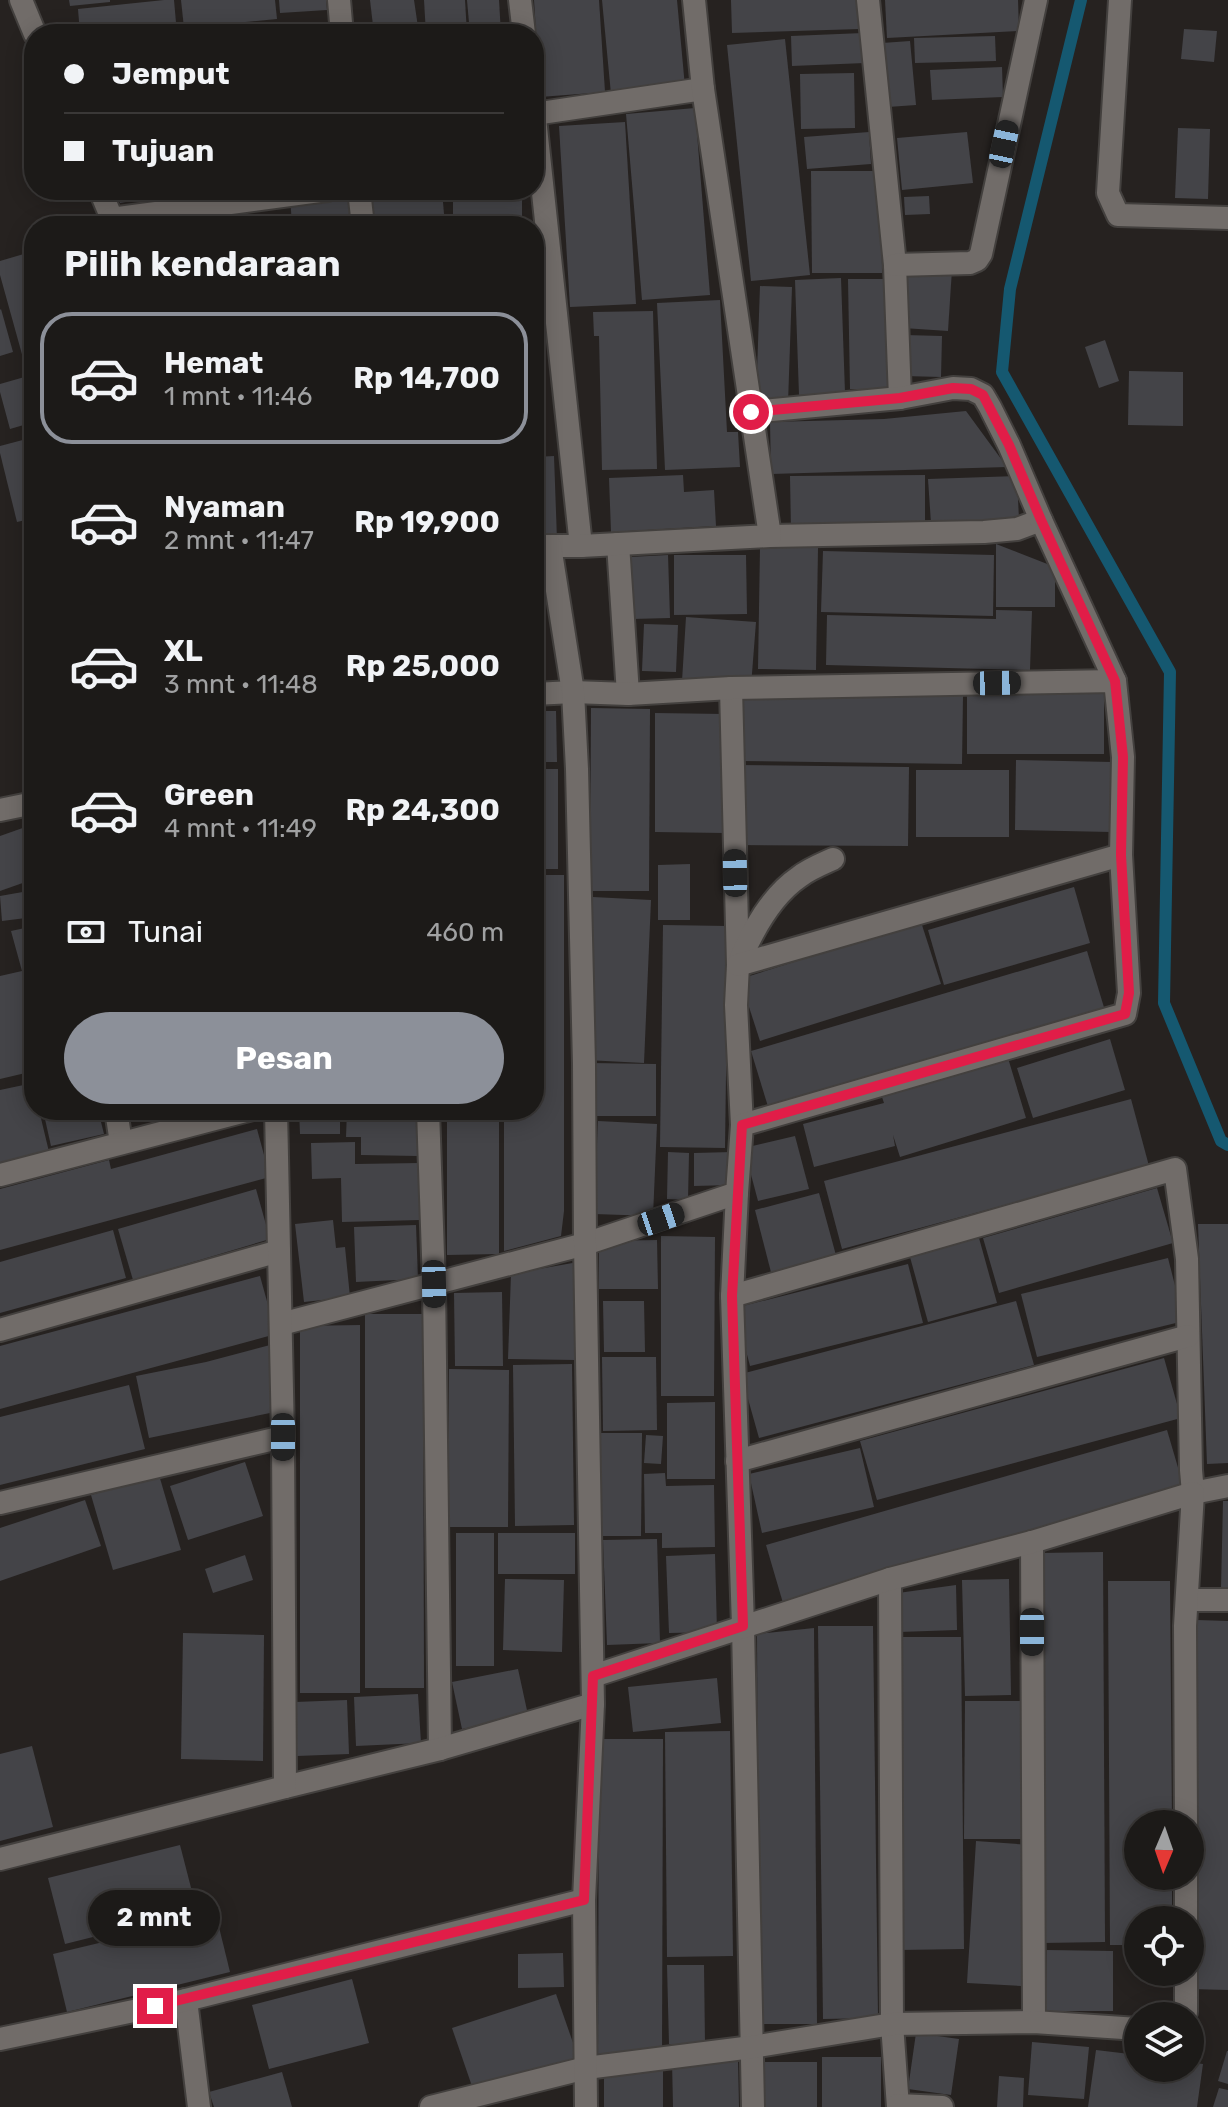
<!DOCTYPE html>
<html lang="id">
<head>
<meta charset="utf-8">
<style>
	:root { --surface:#1c1a18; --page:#292725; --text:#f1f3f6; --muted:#a0a1a2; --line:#3a3837; --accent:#8c9099 }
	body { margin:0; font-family:Rubik,sans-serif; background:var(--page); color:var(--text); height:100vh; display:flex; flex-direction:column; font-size:30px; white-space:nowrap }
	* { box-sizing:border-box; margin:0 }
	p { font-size:26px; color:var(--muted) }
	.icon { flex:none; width:44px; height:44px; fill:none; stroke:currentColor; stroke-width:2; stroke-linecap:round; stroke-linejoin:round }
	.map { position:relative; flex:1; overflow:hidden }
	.side { position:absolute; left:24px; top:216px; width:520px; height:904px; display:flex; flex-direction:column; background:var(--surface); border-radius:32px; box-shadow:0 4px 20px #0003,0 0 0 2px var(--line) }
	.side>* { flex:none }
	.guide { position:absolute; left:24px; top:24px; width:520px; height:176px; border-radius:32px; box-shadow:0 4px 20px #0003,0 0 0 2px var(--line); display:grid; align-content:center; height:176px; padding:0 40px; background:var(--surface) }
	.needle { width:52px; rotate:182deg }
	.buttons { position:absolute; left:1124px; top:1810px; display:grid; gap:16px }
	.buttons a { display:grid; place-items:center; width:80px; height:80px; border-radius:50%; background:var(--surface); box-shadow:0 4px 20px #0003,0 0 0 2px var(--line); font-size:40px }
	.end { position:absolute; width:36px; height:36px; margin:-18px; border:10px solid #e11d48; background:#fff; box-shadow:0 0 0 4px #fff }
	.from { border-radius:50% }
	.bubble { position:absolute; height:56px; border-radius:28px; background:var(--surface); box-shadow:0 4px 20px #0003,0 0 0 2px var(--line); font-size:26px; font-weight:700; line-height:56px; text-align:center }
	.car { position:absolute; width:24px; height:48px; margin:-24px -12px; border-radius:10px; box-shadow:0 0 6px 2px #0007; background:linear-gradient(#222 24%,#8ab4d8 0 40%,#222 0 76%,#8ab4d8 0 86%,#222 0) }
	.guide b { display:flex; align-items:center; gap:28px; height:76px; font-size:30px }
	.guide b+b { border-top:2px solid var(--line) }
	.guide i { width:20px; height:20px; background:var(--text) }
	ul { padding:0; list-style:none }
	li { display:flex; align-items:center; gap:24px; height:132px; margin:0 16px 12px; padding:0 24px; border:4px solid transparent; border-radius:32px }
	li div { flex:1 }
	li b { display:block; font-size:30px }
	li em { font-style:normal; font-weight:700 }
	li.on { border-color:var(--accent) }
	li>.icon { width:72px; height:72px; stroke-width:1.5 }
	h2 { padding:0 40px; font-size:36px; line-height:96px }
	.pay { display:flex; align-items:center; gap:20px; height:88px; padding:0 40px; font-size:30px }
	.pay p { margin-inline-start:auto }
	.cta { display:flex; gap:16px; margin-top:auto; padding:16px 40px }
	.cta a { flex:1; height:92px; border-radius:48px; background:var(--accent); color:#fff; font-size:32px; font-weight:700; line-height:92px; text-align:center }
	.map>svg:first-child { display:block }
</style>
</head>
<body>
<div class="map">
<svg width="1228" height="2107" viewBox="0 0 1228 2107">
	<rect width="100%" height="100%" fill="#262220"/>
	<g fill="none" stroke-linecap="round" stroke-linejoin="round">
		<path stroke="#155870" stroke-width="12" d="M1081 0 1010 289 1002 372 1170 672 1164 1003 1221 1141 1228 1145"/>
	</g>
	<g fill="#444448">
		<path d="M69 0H110V2L70 6Z"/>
		<path d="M164 0H174L177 34H80L78 9Z"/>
		<path d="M181 0H275L277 19 184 28Z"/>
		<path d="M279 0H326L327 10 280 13Z"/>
		<path d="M370 0H414L419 34H374Z"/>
		<path d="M424 0H465L467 34H426Z"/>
		<path d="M467 0H499L501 34H470Z"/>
		<path d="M534 0H599L605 92 540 97Z"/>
		<path d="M602 0H677L685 87 611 94Z"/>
		<path d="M731 0H859L860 29 732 33Z"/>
		<path d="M885 0H1018L1019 31 887 38Z"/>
		<path d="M1184 29 1217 31 1214 62 1181 59Z"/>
		<path d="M863 33 865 63 792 66 791 36Z"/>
		<path d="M995 36 996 61 915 63 914 38Z"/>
		<path d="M785 39 810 275 751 281 727 45Z"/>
		<path d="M910 41 916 105 888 107 882 43Z"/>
		<path d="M1002 67 1003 97 932 100 930 70Z"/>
		<path d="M854 73 855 128 801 129 800 74Z"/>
		<path d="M695 108 710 295 642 300 626 114Z"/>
		<path d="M625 122 636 304 570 307 559 126Z"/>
		<path d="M1178 128 1210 129 1208 199 1175 198Z"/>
		<path d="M869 132 871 164 807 169 804 137Z"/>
		<path d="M967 132 973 183 902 190 897 138Z"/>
		<path d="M811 171H881L882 273H812Z"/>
		<path d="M117 190H166L167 195 120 203Z"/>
		<path d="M371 190H442L445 226H373Z"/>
		<rect x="453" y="190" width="69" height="36"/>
		<path d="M356 193 357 226H292L290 195Z"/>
		<path d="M929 196 930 214 905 215 904 197Z"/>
		<path d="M287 221 288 226H234V222Z"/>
		<path d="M34 251V422L10 429 0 392V384L28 376 0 275V261Z"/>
		<path d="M907 266 952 269 948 331 903 328Z"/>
		<path d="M841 278 845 393 799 395 795 280Z"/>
		<path d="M848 279H893L894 389H850Z"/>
		<path d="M760 286 792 287 788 403 756 401Z"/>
		<path d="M720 300 727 432H738L740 467 665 470 657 303Z"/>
		<path d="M1 309 13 352 0 356V310Z"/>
		<path d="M653 311 657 469 602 470 599 336H594L593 312Z"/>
		<rect x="534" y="316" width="9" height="31"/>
		<path d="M905 335 942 336 941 377 904 376Z"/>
		<path d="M1105 340 1119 381 1099 388 1085 347Z"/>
		<path d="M1129 371 1183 372V426L1128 425Z"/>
		<path d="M966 411 1007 467 771 474 770 422 884 419Z"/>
		<path d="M34 437V518L17 522 0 453V446Z"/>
		<path d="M554 456 557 540 534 541V457Z"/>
		<path d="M683 475 684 492 714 490 716 526 611 532 609 478Z"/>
		<path d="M925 475V529L791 530 790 476Z"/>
		<path d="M1017 476 1019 520 931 523 928 479Z"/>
		<path d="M996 544 1055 567V607H996Z"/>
		<path d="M760 548H818L816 670 758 669Z"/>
		<path d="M823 551 994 555 993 616 821 612Z"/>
		<path d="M668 555 670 618 632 619 630 557Z"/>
		<path d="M674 555H746L747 614 674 615Z"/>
		<path d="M996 610 1032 611 1030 670 826 665 827 615 996 619Z"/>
		<path d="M686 617 756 622 751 686 682 681Z"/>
		<path d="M644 624 678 625 676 672 642 671Z"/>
		<path d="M739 692 963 695 962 764 739 761Z"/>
		<path d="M967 693 1104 694V754H967Z"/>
		<path d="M591 708 650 709 649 891H590Z"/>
		<path d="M534 711H556L557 762H534Z"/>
		<path d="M655 713 724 714V833L655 832Z"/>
		<path d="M29 720H34V779H28Z"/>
		<path d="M1016 760 1112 762 1111 832 1015 830Z"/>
		<path d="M736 765 909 767 908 846 735 845Z"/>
		<rect x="534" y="769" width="24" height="100"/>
		<rect x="916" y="770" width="93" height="67"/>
		<path d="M34 824V879L0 891V836Z"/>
		<path d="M690 864V920H658V865Z"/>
		<path d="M534 875H564V1211L561 1236 504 1251V1110H534Z"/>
		<path d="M1074 887 1090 943 944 985 928 930Z"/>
		<path d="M34 890V917L2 921 0 896Z"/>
		<path d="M593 897 651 900 644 1063 586 1060Z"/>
		<path d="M921 922 941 984 760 1041 740 979Z"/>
		<path d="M663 925 728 926 725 1148 660 1147Z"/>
		<path d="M34 926V1071L0 1079V976L22 971 11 931Z"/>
		<path d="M1087 951 1106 1014 770 1113 751 1051Z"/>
		<path d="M1110 1039 1125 1090 1033 1118 1017 1068Z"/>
		<path d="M1008 1058 1026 1118 900 1157 893 1135 895 1146 814 1167 803 1124 884 1103 882 1097Z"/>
		<path d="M590 1063 656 1064V1116H590Z"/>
		<path d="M33 1083 34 1110H39L50 1156 0 1168V1090Z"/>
		<path d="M1131 1099 1149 1166 842 1249 824 1181Z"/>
		<path d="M43 1110H98L104 1134 51 1146Z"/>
		<path d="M129 1110H185V1112L131 1121Z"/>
		<path d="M299 1110H340V1134H300Z"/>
		<path d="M347 1110H417V1156L361 1155V1137H346Z"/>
		<path d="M447 1110H499V1254L447 1255Z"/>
		<path d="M598 1121 657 1124 653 1216 594 1214Z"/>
		<path d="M257 1129 270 1177 0 1250V1189L109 1160 111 1169Z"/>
		<path d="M795 1136 809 1189 758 1201 744 1148Z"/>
		<path d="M355 1142V1164L419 1163 420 1220 342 1222 341 1178 312 1179 311 1143Z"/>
		<path d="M668 1152 689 1153 688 1200 667 1199Z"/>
		<path d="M732 1152V1185L694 1186V1153Z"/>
		<path d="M1157 1188 1173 1243 999 1293 983 1238Z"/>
		<path d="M256 1189 270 1239 133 1280 118 1229Z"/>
		<path d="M819 1193 837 1259 772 1276 755 1210Z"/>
		<path d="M333 1220 336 1248 345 1247 350 1297 304 1302 295 1224Z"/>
		<path d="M1198 1224H1228V1463L1207 1464Z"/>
		<path d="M416 1225 418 1279 356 1282 354 1227Z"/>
		<path d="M113 1230 126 1278 0 1313V1262Z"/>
		<path d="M661 1236 715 1237 714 1396H661Z"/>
		<path d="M979 1238 997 1303 928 1322 910 1257Z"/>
		<path d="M657 1240 658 1289H599V1241Z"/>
		<path d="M1168 1258 1184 1321 1037 1357 1021 1294Z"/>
		<path d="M578 1262 576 1360 508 1359 511 1274Z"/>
		<path d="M908 1264 923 1323 750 1366 735 1308Z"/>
		<path d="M260 1276 276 1334 0 1409V1346Z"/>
		<path d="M502 1292 503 1366H455L454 1293Z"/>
		<path d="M603 1301H644L645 1352H604Z"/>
		<path d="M1016 1301 1034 1365 759 1438 741 1374Z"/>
		<path d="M365 1314H423L424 1688H365Z"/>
		<path d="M360 1325V1693H300V1326Z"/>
		<path d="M270 1345 275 1412 149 1438 136 1376 206 1362Z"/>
		<path d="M602 1357H656L657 1430 603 1431Z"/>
		<path d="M1164 1358 1181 1418 877 1500 860 1441Z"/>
		<path d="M572 1364 574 1525 515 1526 513 1365Z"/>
		<path d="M449 1369 509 1370 508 1527H449Z"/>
		<path d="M129 1385 145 1449 0 1485V1417Z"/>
		<path d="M715 1402V1479H667V1403Z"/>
		<path d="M1167 1430 1184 1488 783 1603 766 1545Z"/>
		<path d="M600 1433H642L641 1536H600Z"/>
		<path d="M646 1435 663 1436 661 1464 644 1463Z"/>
		<path d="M860 1448 874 1507 762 1533 749 1474Z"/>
		<path d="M245 1462 263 1516 188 1540 170 1486Z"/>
		<path d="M665 1473 666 1486 714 1485 715 1547 662 1548V1533H645L644 1474Z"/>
		<path d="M159 1475 181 1550 113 1570 91 1495Z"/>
		<path d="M85 1500 101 1546 0 1581V1528Z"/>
		<path d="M1223 1501H1228V1589H1221Z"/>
		<rect x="456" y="1533" width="38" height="133"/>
		<rect x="498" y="1533" width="77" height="41"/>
		<path d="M657 1539 660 1643 607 1645 603 1540Z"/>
		<path d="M1103 1552 1105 1942 1042 1943 1040 1553Z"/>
		<path d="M715 1554 717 1632 669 1633 666 1556Z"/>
		<path d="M245 1555 253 1580 213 1593 205 1569Z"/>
		<path d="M505 1579 564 1580 562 1652 503 1650Z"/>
		<path d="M1009 1579 1011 1695 965 1696 962 1580Z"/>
		<path d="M1108 1581H1170L1172 1824H1138V1876H1172V1920H1138V1945H1110Z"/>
		<path d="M956 1585 957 1630 899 1632 898 1593Z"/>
		<path d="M1197 1620 1228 1621V1990L1190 1989Z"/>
		<path d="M818 1626H873L878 2018 823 2019Z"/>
		<path d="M814 1628 817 2024H759L757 1634Z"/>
		<path d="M183 1633 264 1635 263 1761 181 1759Z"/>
		<path d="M895 1637H961L964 1949 899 1950Z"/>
		<path d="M518 1669 528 1715 462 1729 452 1682Z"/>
		<path d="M717 1678 721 1723 633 1732 628 1687Z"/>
		<path d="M418 1694 421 1743 356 1746 354 1697Z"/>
		<path d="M347 1700 349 1754 297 1756 295 1702Z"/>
		<path d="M965 1701H1028L1026 1839H964Z"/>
		<path d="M730 1731 733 1956 667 1957 665 1732Z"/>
		<path d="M599 1739H663L662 2056 598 2055Z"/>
		<path d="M32 1746 53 1827 0 1841V1754Z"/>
		<path d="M976 1841 1030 1845 1021 1986 967 1983Z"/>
		<path d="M180 1845 197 1911 65 1944 48 1878Z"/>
		<path d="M216 1915 230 1972 67 2012 53 1954Z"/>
		<path d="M1047 1950 1113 1951V2011H1046Z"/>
		<path d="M563 1953 564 1987 518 1988V1954Z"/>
		<path d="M667 1965H704L705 2044H669Z"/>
		<path d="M352 1979 369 2043 269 2069 252 2005Z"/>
		<path d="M556 1994 579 2060 475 2095 452 2028Z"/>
		<path d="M916 2033 959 2039 951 2095 908 2089Z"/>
		<path d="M1032 2042 1089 2047 1084 2099 1028 2095Z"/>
		<path d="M1096 2050 1138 2055V2068H1190V2062L1203 2064 1197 2107H1088Z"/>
		<path d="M1227 2051H1228V2084L1218 2081Z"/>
		<rect x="822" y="2057" width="59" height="50"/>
		<path d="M672 2060H738L739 2107H673Z"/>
		<rect x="761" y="2062" width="56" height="45"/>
		<path d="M663 2067V2107H604V2069Z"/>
		<path d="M282 2072 292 2107H214L209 2092Z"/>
		<path d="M999 2076 1024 2078 1023 2107H997Z"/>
		<path d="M1219 2088 1228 2090V2107H1213Z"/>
	</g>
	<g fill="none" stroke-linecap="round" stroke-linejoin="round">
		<g stroke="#43403e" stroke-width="26">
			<g id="minor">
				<path d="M21 0 35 34"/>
				<path d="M339 0 342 34"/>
				<path d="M520 0 524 34"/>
				<path d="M868 0 895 265 900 398"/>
				<path d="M1120 0 1108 193 1118 215 1228 218"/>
				<path d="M534 109 581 546"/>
				<path d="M534 114 703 89"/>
				<path d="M100 190 115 226"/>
				<path d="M359 190 363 226"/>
				<path d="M111 219 327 190"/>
				<path d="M895 265 970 263 977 260 981 254 1036 0"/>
				<path d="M751 412 900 398 953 388 971 389 983 395 990 407 1009 445 1041 520 1017 529 984 532 770 536"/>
				<path d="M1041 520 1115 681"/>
				<path d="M618 544 628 694"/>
				<path d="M534 546H581L770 536 703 89 694 0"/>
				<path d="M731 688 738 965 736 1005 742 1125"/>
				<path d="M0 810 34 803"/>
				<path d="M740 960C753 930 771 896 799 877 809 869 822 864 833 859"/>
				<path d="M738 965 1121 855"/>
				<path d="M116 1110 121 1143"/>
				<path d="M428 1110 434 1284 440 1749"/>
				<path d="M0 1175 249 1110"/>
				<path d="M737 1193 732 1296 743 1626 753 2107"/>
				<path d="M732 1296 1175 1169 1187 1259 1191 1470 1193 1493 1228 1486"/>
				<path d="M281 1324 585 1244 737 1193 742 1125 1125 1014 1129 993 1121 855 1123 757 1115 681 731 688 628 694 573 692 534 694"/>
				<path d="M0 1330 279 1251"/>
				<path d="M737 1461 1188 1336"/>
				<path d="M0 1503 283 1437"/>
				<path d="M1032 1542 1034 2022"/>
				<path d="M890 1579 892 2024 898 2107"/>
				<path d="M1187 1600H1228"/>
				<path d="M593 1676 890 1579 1032 1542 1193 1493 1185 1626 1186 1824"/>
				<path d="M285 1787 440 1749 593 1704 585 1244 584 1064 577 769 573 692 550 546"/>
				<path d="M0 1859 285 1787 283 1437 276 1110"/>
				<path d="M1186 1876V1920"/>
				<path d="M186 2000 199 2107"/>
				<path d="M1184 2016 1186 2012V1972"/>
				<path d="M0 2039 186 2000 584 1900"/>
				<path d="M898 2105 942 2107"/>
				<path d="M431 2107 586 2068 752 2047 892 2024 1034 2022 1138 2029"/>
				<path d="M586 2107 584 1900 593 1704"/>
			</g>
		</g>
		<use href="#minor" stroke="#716c69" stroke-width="22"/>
	</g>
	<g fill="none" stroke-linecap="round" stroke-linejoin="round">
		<path stroke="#e11d48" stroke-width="10" d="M155 2006 584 1900 593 1676 743 1626 732 1296 742 1125 1125 1014 1129 993 1121 855 1123 757 1115 681 1041 520 1009 445 983 395 971 389 953 388 900 398 751 412"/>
	</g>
</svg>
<div class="buttons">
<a><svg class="needle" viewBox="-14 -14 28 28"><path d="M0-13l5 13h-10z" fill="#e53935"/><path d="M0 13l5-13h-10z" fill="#a0a1a2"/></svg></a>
<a><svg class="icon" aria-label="locate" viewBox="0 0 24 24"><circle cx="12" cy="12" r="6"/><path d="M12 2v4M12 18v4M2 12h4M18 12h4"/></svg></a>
<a><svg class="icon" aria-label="layers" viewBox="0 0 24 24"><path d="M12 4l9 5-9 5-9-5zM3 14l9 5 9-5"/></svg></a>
</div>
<i class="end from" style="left:751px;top:412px"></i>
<i class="end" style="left:155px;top:2006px"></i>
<div class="bubble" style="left:88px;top:1890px;width:132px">2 mnt</div>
<i class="car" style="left:1004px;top:144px;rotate:12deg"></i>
<i class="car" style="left:997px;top:683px;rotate:89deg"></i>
<i class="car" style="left:735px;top:873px;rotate:359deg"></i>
<i class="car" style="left:661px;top:1219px;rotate:71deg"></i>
<i class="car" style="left:434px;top:1284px;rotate:179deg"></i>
<i class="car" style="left:283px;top:1437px;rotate:180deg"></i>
<i class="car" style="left:1032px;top:1632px;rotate:180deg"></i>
<div class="guide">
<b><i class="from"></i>Jemput</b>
<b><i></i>Tujuan</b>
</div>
<section class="side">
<h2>Pilih kendaraan</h2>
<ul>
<li class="on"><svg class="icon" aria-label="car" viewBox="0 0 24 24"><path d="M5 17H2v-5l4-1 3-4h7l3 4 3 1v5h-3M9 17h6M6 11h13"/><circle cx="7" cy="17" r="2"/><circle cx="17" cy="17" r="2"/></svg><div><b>Hemat</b><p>1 mnt · 11:46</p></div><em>Rp 14,700</em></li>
<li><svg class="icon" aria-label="car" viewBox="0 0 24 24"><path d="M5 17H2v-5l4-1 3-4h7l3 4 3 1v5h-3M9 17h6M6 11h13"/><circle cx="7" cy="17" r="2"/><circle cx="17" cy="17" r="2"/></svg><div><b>Nyaman</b><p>2 mnt · 11:47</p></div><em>Rp 19,900</em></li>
<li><svg class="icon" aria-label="car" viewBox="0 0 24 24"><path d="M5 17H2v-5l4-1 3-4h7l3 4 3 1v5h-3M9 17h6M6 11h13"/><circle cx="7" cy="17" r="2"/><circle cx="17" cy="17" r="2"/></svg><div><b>XL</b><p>3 mnt · 11:48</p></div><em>Rp 25,000</em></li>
<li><svg class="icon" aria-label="car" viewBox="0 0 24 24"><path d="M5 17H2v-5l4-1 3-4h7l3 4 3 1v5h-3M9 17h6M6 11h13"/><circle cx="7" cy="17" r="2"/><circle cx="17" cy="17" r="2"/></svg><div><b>Green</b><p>4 mnt · 11:49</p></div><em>Rp 24,300</em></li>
</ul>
<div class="pay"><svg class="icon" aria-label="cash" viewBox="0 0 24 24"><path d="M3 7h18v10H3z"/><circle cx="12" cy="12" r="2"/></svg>Tunai<p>460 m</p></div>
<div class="cta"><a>Pesan</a></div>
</section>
</div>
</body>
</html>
